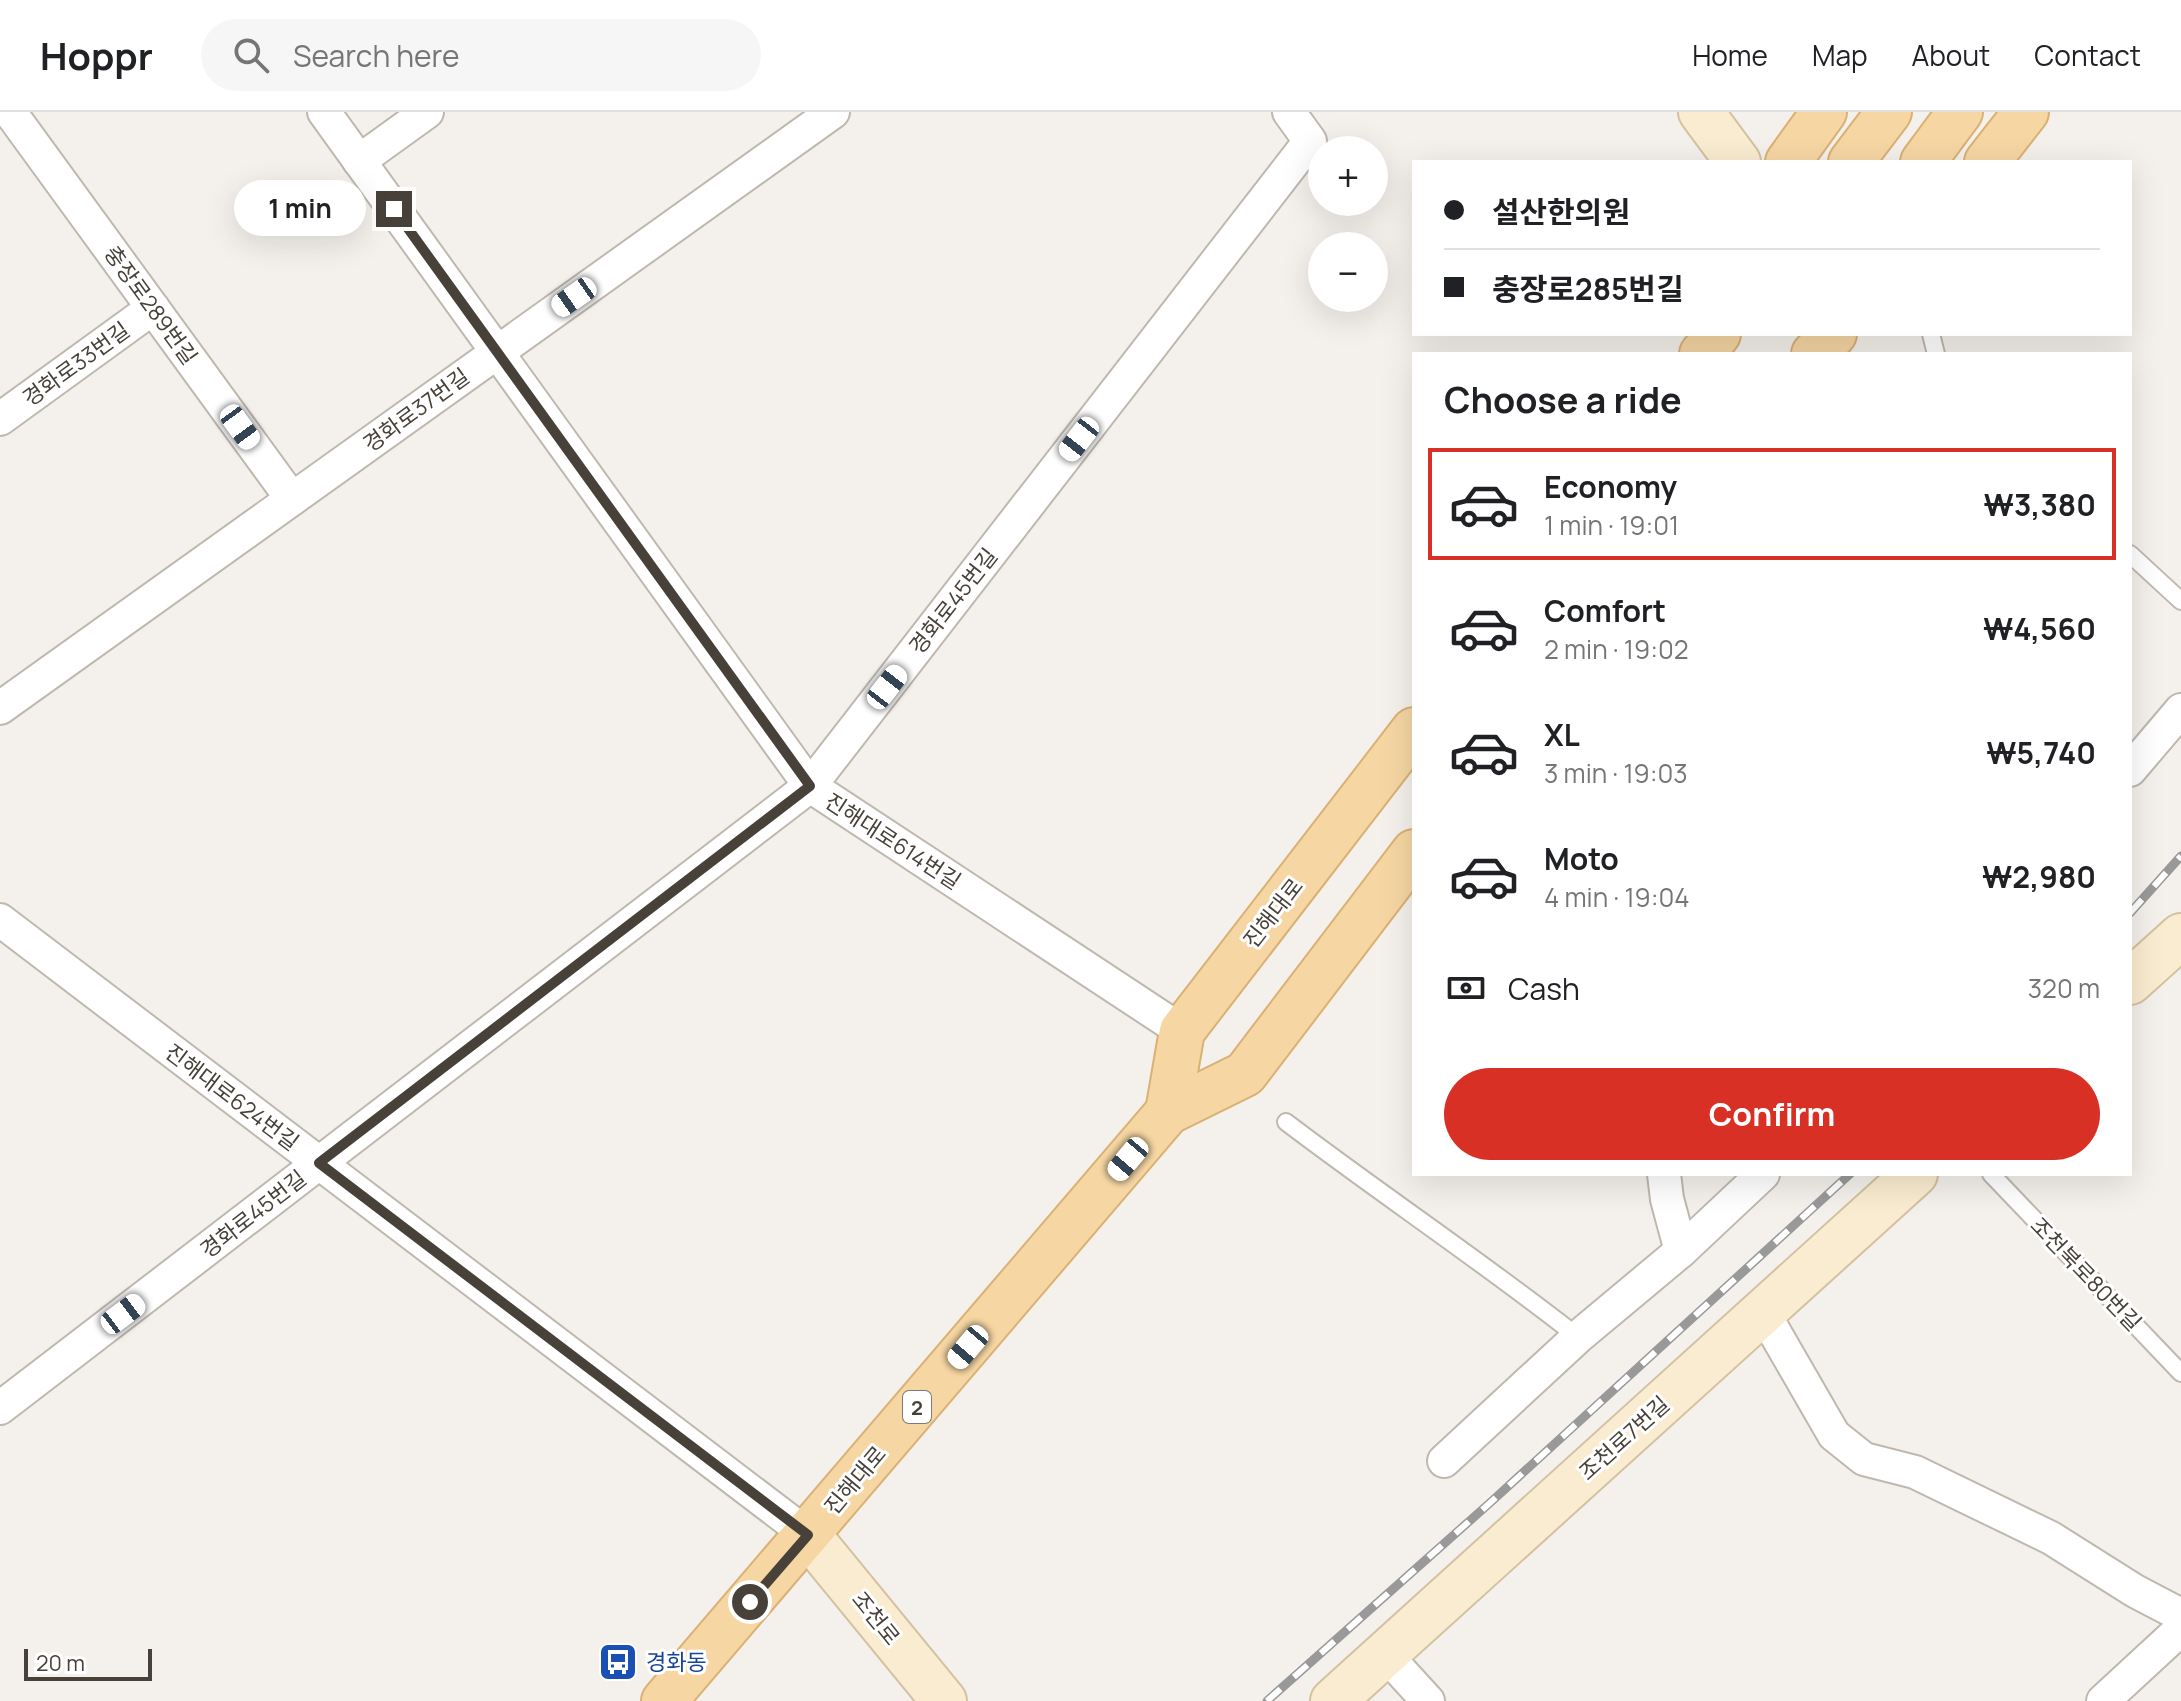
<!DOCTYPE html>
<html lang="en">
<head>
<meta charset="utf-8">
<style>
	:root { --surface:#fff; --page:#f6f6f6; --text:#202124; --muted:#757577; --line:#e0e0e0; --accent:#d93025 }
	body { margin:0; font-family:Manrope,"Noto Sans KR",sans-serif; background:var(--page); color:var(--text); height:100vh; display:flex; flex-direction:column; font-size:30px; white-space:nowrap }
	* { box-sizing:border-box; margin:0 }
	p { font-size:26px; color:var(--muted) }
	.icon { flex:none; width:44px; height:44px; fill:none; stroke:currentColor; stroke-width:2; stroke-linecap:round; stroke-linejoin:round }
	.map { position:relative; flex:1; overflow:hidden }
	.details { position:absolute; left:1412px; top:240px; width:720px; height:824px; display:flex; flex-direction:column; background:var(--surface); border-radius:0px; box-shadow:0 8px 32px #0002 }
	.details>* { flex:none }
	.guide { position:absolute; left:1412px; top:48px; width:720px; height:176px; border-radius:0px; box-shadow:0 8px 32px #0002; display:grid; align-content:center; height:176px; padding:0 32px; background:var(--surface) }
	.tools { position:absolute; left:1308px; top:24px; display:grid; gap:16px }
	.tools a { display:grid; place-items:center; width:80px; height:80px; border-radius:50%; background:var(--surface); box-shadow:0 8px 32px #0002; font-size:40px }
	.scale { position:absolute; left:24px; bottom:20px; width:128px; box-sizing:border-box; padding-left:8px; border:4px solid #48413a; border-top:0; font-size:22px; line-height:28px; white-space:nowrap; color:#48413a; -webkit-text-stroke:6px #fff; paint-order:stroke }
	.end { position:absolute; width:36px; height:36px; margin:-18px; border:10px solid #48413a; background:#fff; box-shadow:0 0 0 4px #fff }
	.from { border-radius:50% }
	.bubble { position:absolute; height:56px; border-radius:28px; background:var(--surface); box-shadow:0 8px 32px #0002; font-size:26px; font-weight:700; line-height:56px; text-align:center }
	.car { position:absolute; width:24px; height:48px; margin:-24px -12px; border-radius:10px; box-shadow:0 0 6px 2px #0007; background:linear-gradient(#fff 24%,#345 0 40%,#fff 0 76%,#345 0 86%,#fff 0) }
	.guide b { display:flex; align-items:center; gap:28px; height:76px; font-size:30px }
	.guide b+b { border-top:2px solid var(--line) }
	.guide i { width:20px; height:20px; background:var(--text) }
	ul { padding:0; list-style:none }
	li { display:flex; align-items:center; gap:24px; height:112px; margin:0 16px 12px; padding:0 16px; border:4px solid transparent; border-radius:0px }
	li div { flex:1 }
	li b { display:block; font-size:30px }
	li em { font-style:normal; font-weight:700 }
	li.active { border-color:var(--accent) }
	li>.icon { width:72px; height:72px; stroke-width:1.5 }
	h2 { padding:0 32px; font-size:36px; line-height:96px }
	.pay { display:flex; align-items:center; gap:20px; height:88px; padding:0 32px; font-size:30px }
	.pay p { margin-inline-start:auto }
	.action { display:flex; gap:16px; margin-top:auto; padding:16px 32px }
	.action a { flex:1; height:92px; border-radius:48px; background:var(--accent); color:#fff; font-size:32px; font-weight:700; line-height:92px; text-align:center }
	header { display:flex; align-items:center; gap:48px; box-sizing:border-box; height:112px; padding:0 40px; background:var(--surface); border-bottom:2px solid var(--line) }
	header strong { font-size:38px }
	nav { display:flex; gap:44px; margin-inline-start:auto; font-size:28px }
	.search { width:560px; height:72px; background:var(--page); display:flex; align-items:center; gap:20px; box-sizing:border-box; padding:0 28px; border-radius:44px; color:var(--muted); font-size:30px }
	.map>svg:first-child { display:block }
</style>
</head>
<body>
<header>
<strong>Hoppr</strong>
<div class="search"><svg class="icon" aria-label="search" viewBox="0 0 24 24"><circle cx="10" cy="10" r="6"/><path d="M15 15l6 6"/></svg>Search here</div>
<nav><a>Home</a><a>Map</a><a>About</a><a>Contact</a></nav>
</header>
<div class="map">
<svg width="2181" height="1589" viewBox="0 0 2181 1589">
	<rect width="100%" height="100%" fill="#f4f1ec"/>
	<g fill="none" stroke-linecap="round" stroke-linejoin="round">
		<g stroke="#bfb8af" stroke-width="20">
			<g id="lane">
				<path d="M1931 222 1936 242"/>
				<path d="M2130 442 2181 489"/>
				<path d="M1286 1010C1382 1083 1483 1150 1578 1225"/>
				<path d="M1991 1062 2181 1261"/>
			</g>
		</g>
		<g stroke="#bfb8af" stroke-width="36">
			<g id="street">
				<path d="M10 0 292 387"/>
				<path d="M324 0 810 674 1182 919"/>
				<path d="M359 49 427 0"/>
				<path d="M0 307 153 196"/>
				<path d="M0 596 833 0"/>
				<path d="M2130 658 2181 598"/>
				<path d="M0 808 808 1423"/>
				<path d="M1664 1062 1667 1087 1681 1139"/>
				<path d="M1763 1200 1834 1323 1864 1347 1915 1360 2051 1426 2135 1479 2181 1503"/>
				<path d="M0 1296 810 674 1310 29 1289 0"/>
				<path d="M1444 1349 1578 1225 1681 1139 1763 1062"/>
				<path d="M1385 1542 1428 1589"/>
				<path d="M2103 1589 2181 1517"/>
			</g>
		</g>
		<g stroke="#d3c1a1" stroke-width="48">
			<g id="secondary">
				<path d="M1701 0 1738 50"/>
				<path d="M2130 870 2181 824"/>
				<path d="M808 1423 944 1589"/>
				<path d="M1333 1589 1915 1062"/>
			</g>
		</g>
		<g stroke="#dab174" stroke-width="48">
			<g id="primary">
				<path d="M1788 50 1824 0"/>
				<path d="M1851 50 1889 0"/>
				<path d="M1923 50 1960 0"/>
				<path d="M1987 50 2026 0"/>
				<path d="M1702 242 1718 222"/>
				<path d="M1814 242 1834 222"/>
				<path d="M1168 1000 1182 919 1414 618"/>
				<path d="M664 1589 1168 1000 1245 962 1414 740"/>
			</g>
		</g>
		<use href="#lane" stroke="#fff" stroke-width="16"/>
		<use href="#street" stroke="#fff" stroke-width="32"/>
		<use href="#secondary" stroke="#faecd0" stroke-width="44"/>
		<use href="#primary" stroke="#f6d6a3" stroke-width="44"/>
		<g stroke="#999" stroke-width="9">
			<g id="rail">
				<path d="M2130 801 2181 744"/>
				<path d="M1267 1589 1492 1389 1850 1062"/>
			</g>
		</g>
		<use href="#rail" stroke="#fff" stroke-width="6" stroke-dasharray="18" stroke-linecap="butt"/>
	</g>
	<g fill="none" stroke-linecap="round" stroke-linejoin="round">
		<path stroke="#48413a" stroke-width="10" d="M394 97 810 674 319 1051 808 1423 750 1490"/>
	</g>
	<defs>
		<g id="bus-square" transform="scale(2)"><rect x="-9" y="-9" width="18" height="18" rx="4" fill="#1a4fb4" stroke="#fff"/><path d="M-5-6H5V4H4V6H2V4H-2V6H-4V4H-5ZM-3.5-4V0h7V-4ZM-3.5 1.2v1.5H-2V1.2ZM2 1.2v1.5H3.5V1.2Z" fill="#fff"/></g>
	</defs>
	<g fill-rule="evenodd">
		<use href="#bus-square" x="618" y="1550"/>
	</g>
	<g text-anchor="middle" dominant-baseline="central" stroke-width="6" stroke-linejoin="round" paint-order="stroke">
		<rect fill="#fff" stroke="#7f7a75" stroke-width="2" x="903" y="1279" width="28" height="32" rx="6"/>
		<g font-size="20" font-weight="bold" fill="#48413a">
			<text x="917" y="1295">2</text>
		</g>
		<g font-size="22" fill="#48413a" stroke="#fff">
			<text transform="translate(151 193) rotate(54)">충장로289번길</text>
			<text transform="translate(76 252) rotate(-36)">경화로33번길</text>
			<text transform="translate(416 298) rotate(-36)">경화로37번길</text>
			<text transform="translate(953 489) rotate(-52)">경화로45번길</text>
			<text transform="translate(893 729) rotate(33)">진해대로614번길</text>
			<text transform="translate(1273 801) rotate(-52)">진해대로</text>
			<text transform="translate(232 985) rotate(37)">진해대로624번길</text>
			<text transform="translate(253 1102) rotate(-38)">경화로45번길</text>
			<text transform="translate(2086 1162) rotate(46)">조천북로80번길</text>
			<text transform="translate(1624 1326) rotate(-42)">조천로7번길</text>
			<text transform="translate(855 1368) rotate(-50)">진해대로</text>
			<text transform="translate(876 1506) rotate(51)">조천로</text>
		</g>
		<g font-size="22" fill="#164399" stroke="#fff" text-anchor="start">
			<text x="646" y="1550">경화동</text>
		</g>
	</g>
</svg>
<div class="tools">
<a>+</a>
<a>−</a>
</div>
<div class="scale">20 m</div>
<i class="end from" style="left:750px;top:1490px"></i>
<i class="end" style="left:394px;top:97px"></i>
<div class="bubble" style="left:234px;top:68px;width:132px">1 min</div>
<i class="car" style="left:574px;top:185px;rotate:235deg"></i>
<i class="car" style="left:240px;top:315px;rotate:144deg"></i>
<i class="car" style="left:1079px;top:327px;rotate:218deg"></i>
<i class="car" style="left:887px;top:575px;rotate:38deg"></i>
<i class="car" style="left:1128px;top:1047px;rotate:220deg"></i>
<i class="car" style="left:123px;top:1202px;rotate:53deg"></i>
<i class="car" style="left:968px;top:1235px;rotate:220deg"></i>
<div class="guide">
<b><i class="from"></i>설산한의원</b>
<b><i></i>충장로285번길</b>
</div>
<section class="details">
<h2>Choose a ride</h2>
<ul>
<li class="active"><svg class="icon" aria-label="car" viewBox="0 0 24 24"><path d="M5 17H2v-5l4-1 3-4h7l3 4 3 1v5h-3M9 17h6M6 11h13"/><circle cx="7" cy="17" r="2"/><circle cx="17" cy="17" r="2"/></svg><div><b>Economy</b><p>1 min · 19:01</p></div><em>₩3,380</em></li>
<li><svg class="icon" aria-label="car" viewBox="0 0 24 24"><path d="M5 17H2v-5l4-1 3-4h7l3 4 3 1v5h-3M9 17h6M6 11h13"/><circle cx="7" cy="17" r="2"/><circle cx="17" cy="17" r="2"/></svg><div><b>Comfort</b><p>2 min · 19:02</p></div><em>₩4,560</em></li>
<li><svg class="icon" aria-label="car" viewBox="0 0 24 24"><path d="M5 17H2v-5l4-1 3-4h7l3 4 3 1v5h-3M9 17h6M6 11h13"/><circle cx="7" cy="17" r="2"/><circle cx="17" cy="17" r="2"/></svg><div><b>XL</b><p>3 min · 19:03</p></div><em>₩5,740</em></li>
<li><svg class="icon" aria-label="car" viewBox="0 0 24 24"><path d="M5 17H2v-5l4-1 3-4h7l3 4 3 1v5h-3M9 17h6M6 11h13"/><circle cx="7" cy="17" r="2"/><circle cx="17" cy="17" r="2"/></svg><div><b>Moto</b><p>4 min · 19:04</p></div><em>₩2,980</em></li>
</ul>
<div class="pay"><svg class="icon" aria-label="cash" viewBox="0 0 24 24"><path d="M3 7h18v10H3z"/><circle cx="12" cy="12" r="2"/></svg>Cash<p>320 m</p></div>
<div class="action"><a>Confirm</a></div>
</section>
</div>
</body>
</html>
